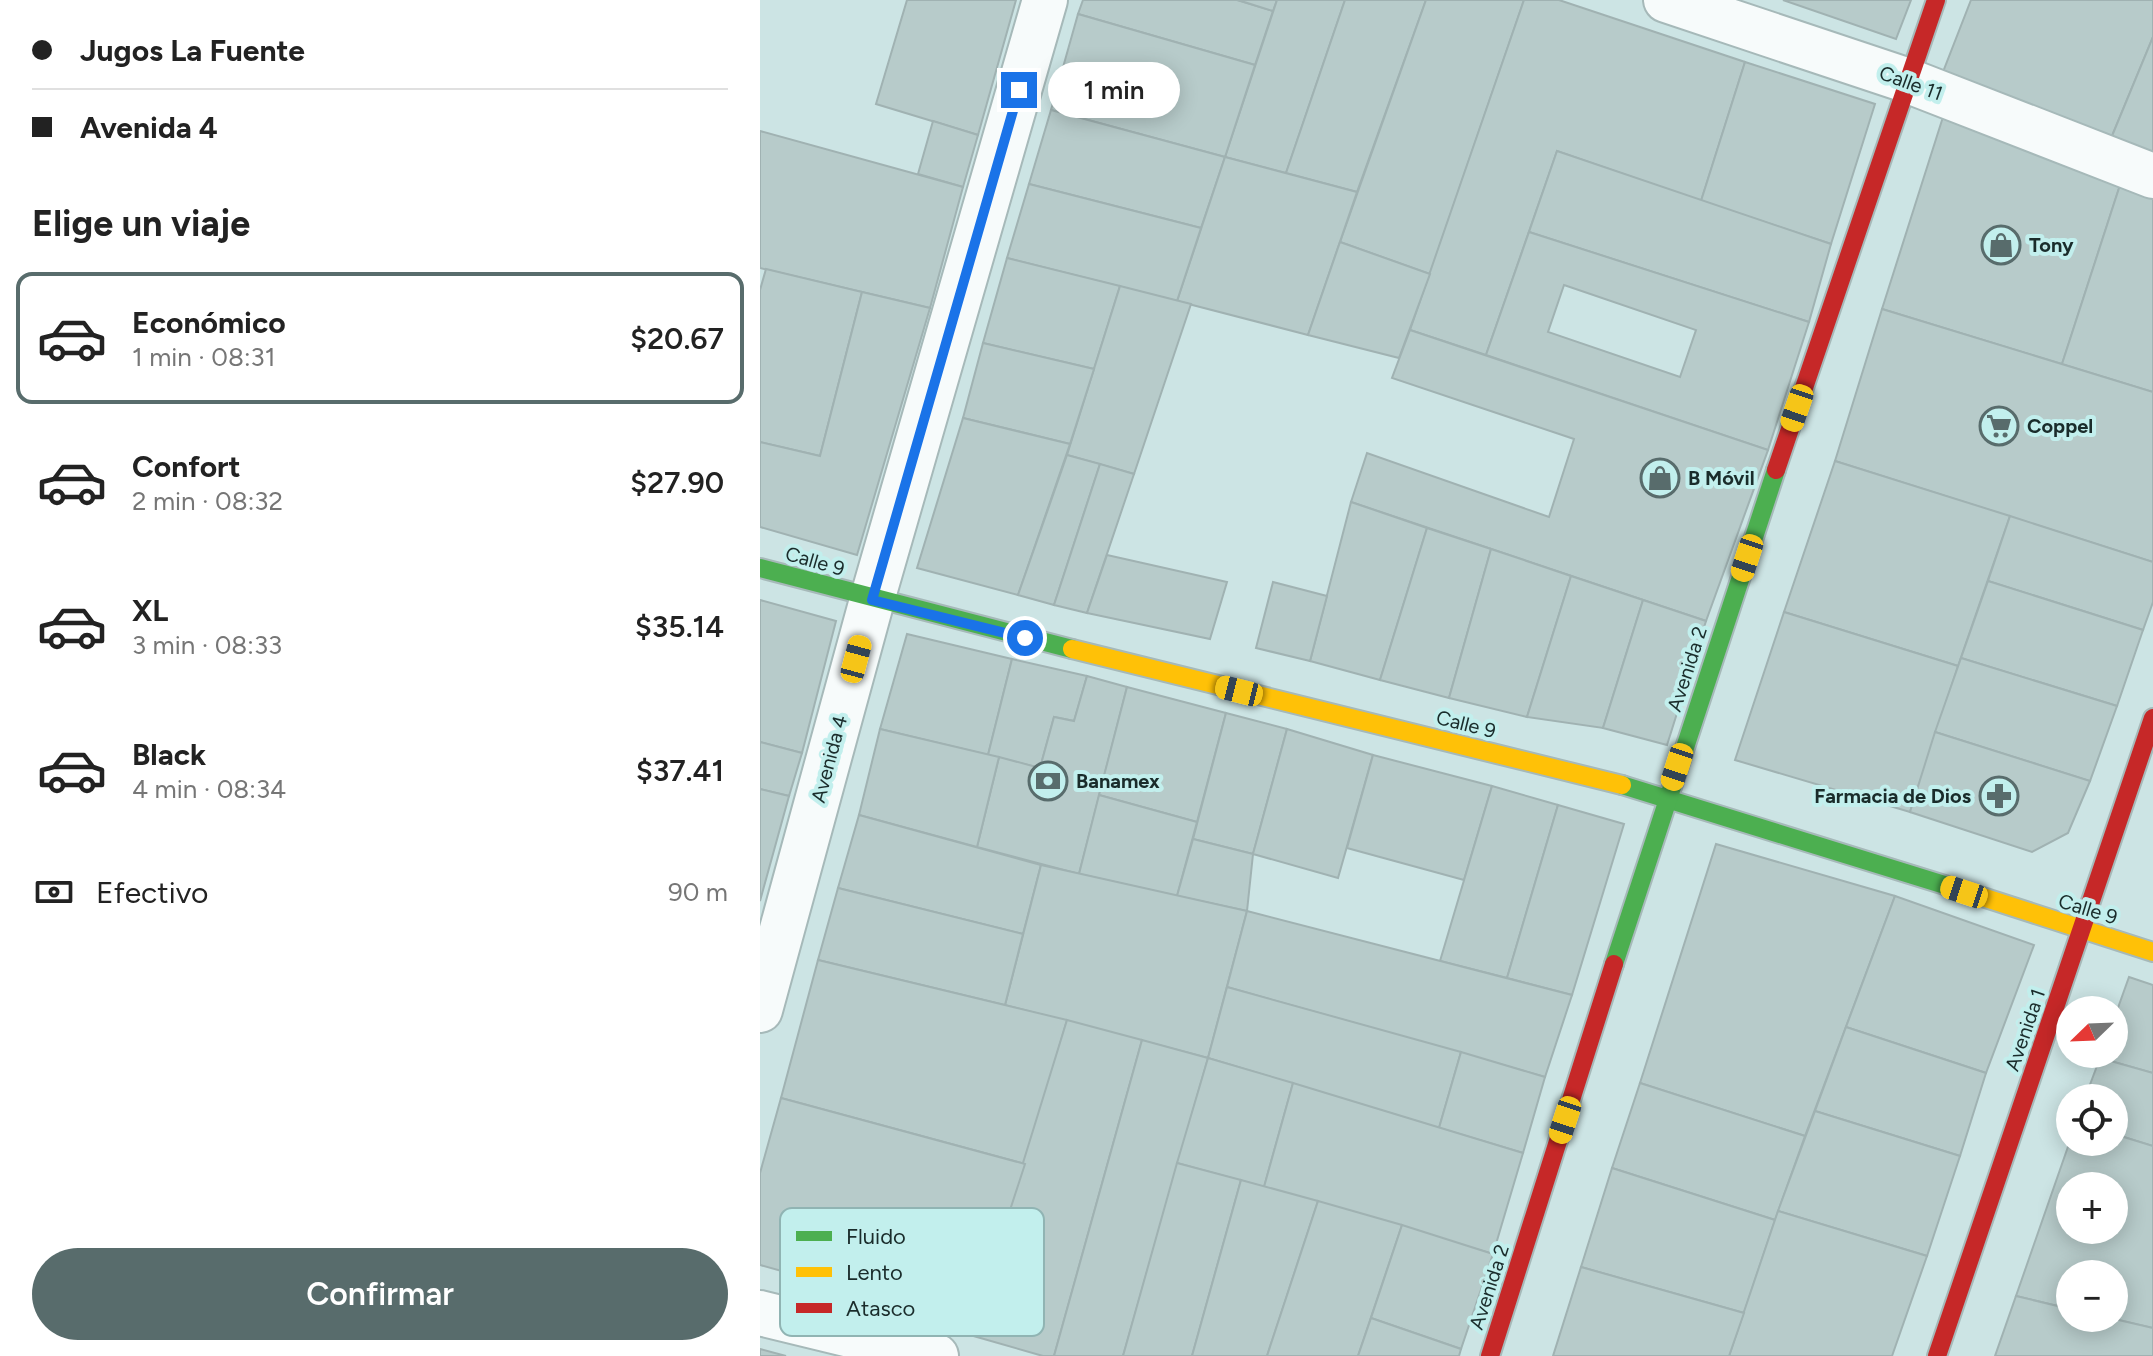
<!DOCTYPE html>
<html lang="es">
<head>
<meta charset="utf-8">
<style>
	:root { --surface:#fff; --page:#f6f6f6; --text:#222; --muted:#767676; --line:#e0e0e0; --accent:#586c6c }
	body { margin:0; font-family:Figtree,sans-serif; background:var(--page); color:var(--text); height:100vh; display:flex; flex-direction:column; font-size:30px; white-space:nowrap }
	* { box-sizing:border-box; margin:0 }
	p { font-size:26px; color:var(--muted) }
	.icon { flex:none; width:44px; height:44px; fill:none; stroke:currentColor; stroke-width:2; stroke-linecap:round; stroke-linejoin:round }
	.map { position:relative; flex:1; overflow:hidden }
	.sheet { display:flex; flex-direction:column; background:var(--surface); width:760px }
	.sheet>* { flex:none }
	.banner { display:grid; align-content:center; height:176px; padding:0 32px; background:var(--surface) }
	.needle { width:52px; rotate:247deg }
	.tools { position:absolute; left:1296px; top:996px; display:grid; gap:16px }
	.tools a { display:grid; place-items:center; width:72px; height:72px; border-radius:50%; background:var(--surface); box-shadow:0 4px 20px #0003; font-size:40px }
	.end { position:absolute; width:36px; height:36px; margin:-18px; border:10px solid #1a73e8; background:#fff; box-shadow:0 0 0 4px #fff }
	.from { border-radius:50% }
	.bubble { position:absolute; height:56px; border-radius:28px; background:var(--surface); box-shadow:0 4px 20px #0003; font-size:26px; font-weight:600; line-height:56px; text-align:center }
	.car { position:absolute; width:24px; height:48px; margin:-24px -12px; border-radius:10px; box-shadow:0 0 6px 2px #0007; background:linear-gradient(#f5c518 24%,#345 0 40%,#f5c518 0 76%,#345 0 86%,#f5c518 0) }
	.banner b { display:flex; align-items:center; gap:28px; height:76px; font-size:30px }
	.banner b+b { border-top:2px solid var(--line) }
	.banner i { width:20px; height:20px; background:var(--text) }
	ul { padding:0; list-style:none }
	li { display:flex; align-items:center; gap:24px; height:132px; margin:0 16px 12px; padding:0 16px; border:4px solid transparent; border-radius:16px }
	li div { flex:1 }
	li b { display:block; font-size:30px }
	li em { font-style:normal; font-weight:600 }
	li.active { border-color:var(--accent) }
	li>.icon { width:72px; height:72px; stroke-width:1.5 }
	h2 { padding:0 32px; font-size:36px; line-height:96px }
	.pay { display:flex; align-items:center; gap:20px; height:88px; padding:0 32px; font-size:30px }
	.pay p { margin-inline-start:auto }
	.action { display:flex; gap:16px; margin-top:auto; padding:16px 32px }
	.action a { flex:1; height:92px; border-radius:48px; background:var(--accent); color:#fff; font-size:32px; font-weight:600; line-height:92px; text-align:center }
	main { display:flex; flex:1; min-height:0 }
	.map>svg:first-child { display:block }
</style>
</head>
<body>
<main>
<section class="sheet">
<div class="banner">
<b><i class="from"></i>Jugos La Fuente</b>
<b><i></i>Avenida 4</b>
</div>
<h2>Elige un viaje</h2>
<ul>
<li class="active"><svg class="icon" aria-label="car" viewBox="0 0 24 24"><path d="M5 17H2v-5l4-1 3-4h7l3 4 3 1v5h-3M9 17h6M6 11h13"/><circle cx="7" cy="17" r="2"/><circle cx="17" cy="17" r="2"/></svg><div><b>Económico</b><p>1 min · 08:31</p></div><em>$20.67</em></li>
<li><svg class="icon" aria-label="car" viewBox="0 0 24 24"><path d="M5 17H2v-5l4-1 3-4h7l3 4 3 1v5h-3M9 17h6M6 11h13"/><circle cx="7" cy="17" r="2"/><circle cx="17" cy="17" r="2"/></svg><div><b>Confort</b><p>2 min · 08:32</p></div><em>$27.90</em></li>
<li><svg class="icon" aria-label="car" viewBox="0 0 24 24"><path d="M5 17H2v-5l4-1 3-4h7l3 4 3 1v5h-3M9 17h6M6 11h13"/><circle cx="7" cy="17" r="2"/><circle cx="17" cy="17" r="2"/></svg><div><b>XL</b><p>3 min · 08:33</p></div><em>$35.14</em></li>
<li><svg class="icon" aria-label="car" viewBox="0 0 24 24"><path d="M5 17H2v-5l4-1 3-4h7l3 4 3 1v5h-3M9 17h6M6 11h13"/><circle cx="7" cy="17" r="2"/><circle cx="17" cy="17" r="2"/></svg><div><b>Black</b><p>4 min · 08:34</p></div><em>$37.41</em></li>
</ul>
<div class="pay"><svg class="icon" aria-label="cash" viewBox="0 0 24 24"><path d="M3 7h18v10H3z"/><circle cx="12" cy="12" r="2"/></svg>Efectivo<p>90 m</p></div>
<div class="action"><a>Confirmar</a></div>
</section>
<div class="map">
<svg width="1393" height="1356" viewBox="0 0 1393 1356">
	<rect width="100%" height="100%" fill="#cce4e4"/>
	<g fill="#b7cbca" stroke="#a0b2b2" stroke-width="2" fill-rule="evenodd">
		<path d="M147 0H256L218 135 116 104Z"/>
		<path d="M323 0H477L513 11 495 65 318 14Z"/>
		<path d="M478 0H517L513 11Z"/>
		<path d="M517 0H585L526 173 465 157Z"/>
		<path d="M585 0H666L597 192 526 173Z"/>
		<path d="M666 0H764L670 274 580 242Z"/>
		<path d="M764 0H799L985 62 941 201 797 151 726 355 650 330Z"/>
		<path d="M1023 0H1151L1136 39Z"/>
		<path d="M1211 0H1393V37L1352 136 1183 72Z"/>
		<path d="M318 14 495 65 465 157 291 110Z"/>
		<path d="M1393 37V153L1352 136Z"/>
		<path d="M985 62 1115 104 1071 244 941 201Z"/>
		<path d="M291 110 465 157 441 228 269 184Z"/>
		<path d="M1183 117 1361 182 1302 364 1122 309Z"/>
		<path d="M173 121 218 135 203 187 158 174Z"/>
		<path d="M0 131 203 187 170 308 0 268Z"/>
		<path d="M797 151 1071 244 1049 322 769 232Z"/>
		<path d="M465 157 597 192 548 335 417 301Z"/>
		<path d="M1361 182 1393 193V392L1302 364Z"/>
		<path d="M269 184 441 228 417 301 247 258Z"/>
		<path d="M769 232 1049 322 1008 450 726 355ZM804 285 936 330 920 377 788 332Z"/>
		<path d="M580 242 670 274 639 358 548 335Z"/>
		<path d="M247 258 360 286 334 369 223 343Z"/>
		<path d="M6 269 102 292 60 456 0 442V290Z"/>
		<path d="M360 286 431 304 374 474 307 455Z"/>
		<path d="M102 292 170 308 97 555 0 527V442L60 456Z"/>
		<path d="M1122 309 1393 392V562L1075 461Z"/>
		<path d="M650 330 1008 450 946 621 591 502 607 453 789 517 814 439 632 378Z"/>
		<path d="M223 343 334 369 310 444 203 418Z"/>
		<path d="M203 418 310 444 258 595 157 568Z"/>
		<path d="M307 455 340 464 294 605 258 595Z"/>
		<path d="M1075 461 1250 516 1198 666 1024 612Z"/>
		<path d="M340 464 374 474 327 613 294 605Z"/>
		<path d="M591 502 667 528 620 680 550 661Z"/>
		<path d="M1250 516 1393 562V602L1383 630 1228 581Z"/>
		<path d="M667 528 731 549 689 698 620 680Z"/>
		<path d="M731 549 811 576 767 717 689 698Z"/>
		<path d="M347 555 467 582 450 639 327 613Z"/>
		<path d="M811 576 883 600 843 728 767 717Z"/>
		<path d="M1228 581 1383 630 1357 706 1201 658Z"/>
		<path d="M513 582 567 596 550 661 496 648Z"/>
		<path d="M0 600 76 621 42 753 0 742Z"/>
		<path d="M883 600 946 621 907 745 843 728Z"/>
		<path d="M1024 612 1198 666 1150 812 975 760Z"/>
		<path d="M147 634 252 659 228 755 120 729Z"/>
		<path d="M1201 658 1357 706 1330 781 1175 732Z"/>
		<path d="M252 659 327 676 314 721 294 717 280 768 228 755Z"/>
		<path d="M327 676 367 687 319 874 217 847 239 757 280 768 294 717 314 721Z"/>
		<path d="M367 687 466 713 437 822 339 795Z"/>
		<path d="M466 713 527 729 493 854 433 839Z"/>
		<path d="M120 729 239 757 217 847 99 815Z"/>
		<path d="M527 729 613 755 578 878 493 854Z"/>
		<path d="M1175 732 1330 781 1308 833 1272 852 1150 812Z"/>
		<path d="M0 742 42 753 29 796 0 789Z"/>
		<path d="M613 755 732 786 704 880 587 848Z"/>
		<path d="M732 786 798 805 747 978 680 961Z"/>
		<path d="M0 789 29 796 0 901Z"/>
		<path d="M339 795 437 822 417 896 319 874Z"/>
		<path d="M798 805 864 824 812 995 747 978Z"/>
		<path d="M99 815 281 865 263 934 78 888Z"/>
		<path d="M433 839 493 854 487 911 417 896Z"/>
		<path d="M956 844 1135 896 1045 1136 880 1083Z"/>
		<path d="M281 865 487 911 448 1058 245 1005Z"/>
		<path d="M78 888 263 934 245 1005 58 960Z"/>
		<path d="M1135 896 1274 945 1226 1073 1086 1027Z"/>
		<path d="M487 911 812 995 785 1077 467 987Z"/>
		<path d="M58 960 307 1020 265 1164 21 1098Z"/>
		<path d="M1369 977 1393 985V1073L1340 1058 1341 1054H1354V1019Z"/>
		<path d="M467 987 701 1052 679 1128 448 1058Z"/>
		<path d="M307 1020 382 1040 294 1356H283L210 1335Z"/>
		<path d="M1086 1027 1226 1073 1200 1156 1055 1111Z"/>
		<path d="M382 1040 448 1058 363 1356H294Z"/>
		<path d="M701 1052 785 1077 763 1153 679 1128Z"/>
		<path d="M448 1058 533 1083 504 1187 417 1163Z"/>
		<path d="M1340 1058 1393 1073V1146L1354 1134V1098H1325Z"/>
		<path d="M533 1083 763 1153 733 1254 504 1187Z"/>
		<path d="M880 1083 1045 1136 1015 1220 852 1168Z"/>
		<path d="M21 1098 265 1164 213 1324 0 1265V1173Z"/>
		<path d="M1055 1111 1200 1156 1167 1256 1018 1211Z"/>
		<path d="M1354 1134 1393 1146V1328L1350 1318H1354V1274H1310V1309L1256 1296 1310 1141 1354 1142ZM1310 1186H1354V1230H1310Z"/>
		<path d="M417 1163 481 1180 432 1356H363Z"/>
		<path d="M852 1168 1015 1220 984 1313 821 1267Z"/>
		<path d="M481 1180 558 1201 507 1356H432Z"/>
		<path d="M558 1201 642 1225 598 1356H507Z"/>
		<path d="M1018 1211 1167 1256 1132 1356H969Z"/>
		<path d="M642 1225 733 1254 701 1349 611 1318Z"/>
		<path d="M821 1267 984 1313 969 1356H793Z"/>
		<path d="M1256 1296 1310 1309V1318H1350L1393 1328V1356H1235Z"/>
		<path d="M611 1318 701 1349 699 1356H598Z"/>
		<path d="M0 1349 26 1356H0Z"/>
	</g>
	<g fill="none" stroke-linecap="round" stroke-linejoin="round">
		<g stroke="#a6b9b9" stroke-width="48">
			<g id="street">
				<path d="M906 0 1146 80 1393 176"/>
				<path d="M0 1010 112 600 285 0"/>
				<path d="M0 1313 176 1356"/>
			</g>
		</g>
		<g stroke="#a6b9b9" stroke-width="22">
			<g id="fast">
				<path d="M0 568 312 649"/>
				<path d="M862 785 1204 891"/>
				<path d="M854 964 1016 470"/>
			</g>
		</g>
		<g stroke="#a6b9b9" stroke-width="22">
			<g id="slow">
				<path d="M312 649 862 785"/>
				<path d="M1204 891 1393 952"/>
			</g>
		</g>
		<g stroke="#a6b9b9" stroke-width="22">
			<g id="jam">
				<path d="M1016 470 1176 0"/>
				<path d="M730 1356 854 964"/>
				<path d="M1177 1356 1393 718"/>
			</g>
		</g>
		<use href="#street" stroke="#f7fbfb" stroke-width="44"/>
		<use href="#fast" stroke="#4caf50" stroke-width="18"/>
		<use href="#slow" stroke="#ffc107" stroke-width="18"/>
		<use href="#jam" stroke="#c62828" stroke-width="18"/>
	</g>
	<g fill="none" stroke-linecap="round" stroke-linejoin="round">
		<path stroke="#1a73e8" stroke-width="10" d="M259 90 112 600 265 638"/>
	</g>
	<defs>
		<g id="shop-ring" transform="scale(2)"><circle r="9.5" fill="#c2efed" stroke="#586c6c" stroke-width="1.5"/><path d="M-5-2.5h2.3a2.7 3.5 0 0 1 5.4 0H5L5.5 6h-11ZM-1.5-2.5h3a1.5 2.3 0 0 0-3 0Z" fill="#586c6c"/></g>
		<g id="supermarket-ring" transform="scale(2)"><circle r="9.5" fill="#c2efed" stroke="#586c6c" stroke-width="1.5"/><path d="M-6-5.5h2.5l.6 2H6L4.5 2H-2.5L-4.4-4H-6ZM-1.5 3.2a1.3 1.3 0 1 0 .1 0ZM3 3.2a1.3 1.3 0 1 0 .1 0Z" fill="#586c6c"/></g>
		<g id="bank-ring" transform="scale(2)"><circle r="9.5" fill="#c2efed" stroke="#586c6c" stroke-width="1.5"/><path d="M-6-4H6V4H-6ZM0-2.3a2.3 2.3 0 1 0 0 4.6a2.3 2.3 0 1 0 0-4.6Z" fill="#586c6c"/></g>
		<g id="pharmacy-ring" transform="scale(2)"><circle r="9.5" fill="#c2efed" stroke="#586c6c" stroke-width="1.5"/><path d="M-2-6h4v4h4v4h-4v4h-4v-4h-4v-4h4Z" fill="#586c6c"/></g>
	</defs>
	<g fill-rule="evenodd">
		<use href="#shop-ring" x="1241" y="245"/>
		<use href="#supermarket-ring" x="1239" y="426"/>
		<use href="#shop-ring" x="900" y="478"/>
		<use href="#bank-ring" x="288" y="781"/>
		<use href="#pharmacy-ring" x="1239" y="796"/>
	</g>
	<g text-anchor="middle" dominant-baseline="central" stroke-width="8" stroke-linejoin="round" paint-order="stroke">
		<g font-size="20" fill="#1a2c2b" stroke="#c2efed">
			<text transform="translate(1151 83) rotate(20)">Calle 11</text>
			<text transform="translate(55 561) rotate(16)">Calle 9</text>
			<text transform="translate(927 669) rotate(-72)">Avenida 2</text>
			<text transform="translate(706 724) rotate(14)">Calle 9</text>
			<text transform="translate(69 759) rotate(-75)">Avenida 4</text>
			<text transform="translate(1328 909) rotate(17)">Calle 9</text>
			<text transform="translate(1265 1030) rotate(-71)">Avenida 1</text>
			<text transform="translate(729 1287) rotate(-72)">Avenida 2</text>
		</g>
		<g font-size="20" font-weight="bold" fill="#1a2c2b" stroke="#c2efed" text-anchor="start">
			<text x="1269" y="245">Tony</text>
			<text x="1267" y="426">Coppel</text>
			<text x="928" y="478">B Móvil</text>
			<text x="316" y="781">Banamex</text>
			<text x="1211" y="796" text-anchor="end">Farmacia de Dios</text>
		</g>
	</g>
	<rect x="20" y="1208" width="264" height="128" rx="12" fill="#c2efed" stroke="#90b4b3" stroke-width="2"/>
	<rect x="36" y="1231" width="36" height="10" fill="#4caf50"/>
	<rect x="36" y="1267" width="36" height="10" fill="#ffc107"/>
	<rect x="36" y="1303" width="36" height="10" fill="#c62828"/>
	<g font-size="22" fill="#1a2c2b">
		<text x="86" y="1244">Fluido</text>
		<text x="86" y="1280">Lento</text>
		<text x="86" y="1316">Atasco</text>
	</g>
</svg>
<div class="tools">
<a><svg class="needle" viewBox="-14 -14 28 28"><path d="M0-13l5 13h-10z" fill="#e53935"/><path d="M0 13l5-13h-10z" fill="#767676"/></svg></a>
<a><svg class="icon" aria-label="locate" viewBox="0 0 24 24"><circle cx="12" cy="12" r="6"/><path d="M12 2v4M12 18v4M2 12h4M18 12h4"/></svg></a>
<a>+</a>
<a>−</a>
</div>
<i class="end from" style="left:265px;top:638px"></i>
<i class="end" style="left:259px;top:90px"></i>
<div class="bubble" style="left:288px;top:62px;width:132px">1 min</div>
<i class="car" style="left:1037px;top:408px;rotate:199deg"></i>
<i class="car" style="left:987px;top:558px;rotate:198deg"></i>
<i class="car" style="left:96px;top:659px;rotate:15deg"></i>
<i class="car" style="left:479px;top:691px;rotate:284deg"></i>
<i class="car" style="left:917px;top:767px;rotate:198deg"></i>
<i class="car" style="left:1204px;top:892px;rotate:288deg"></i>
<i class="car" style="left:805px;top:1120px;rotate:198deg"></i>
</div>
</main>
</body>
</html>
